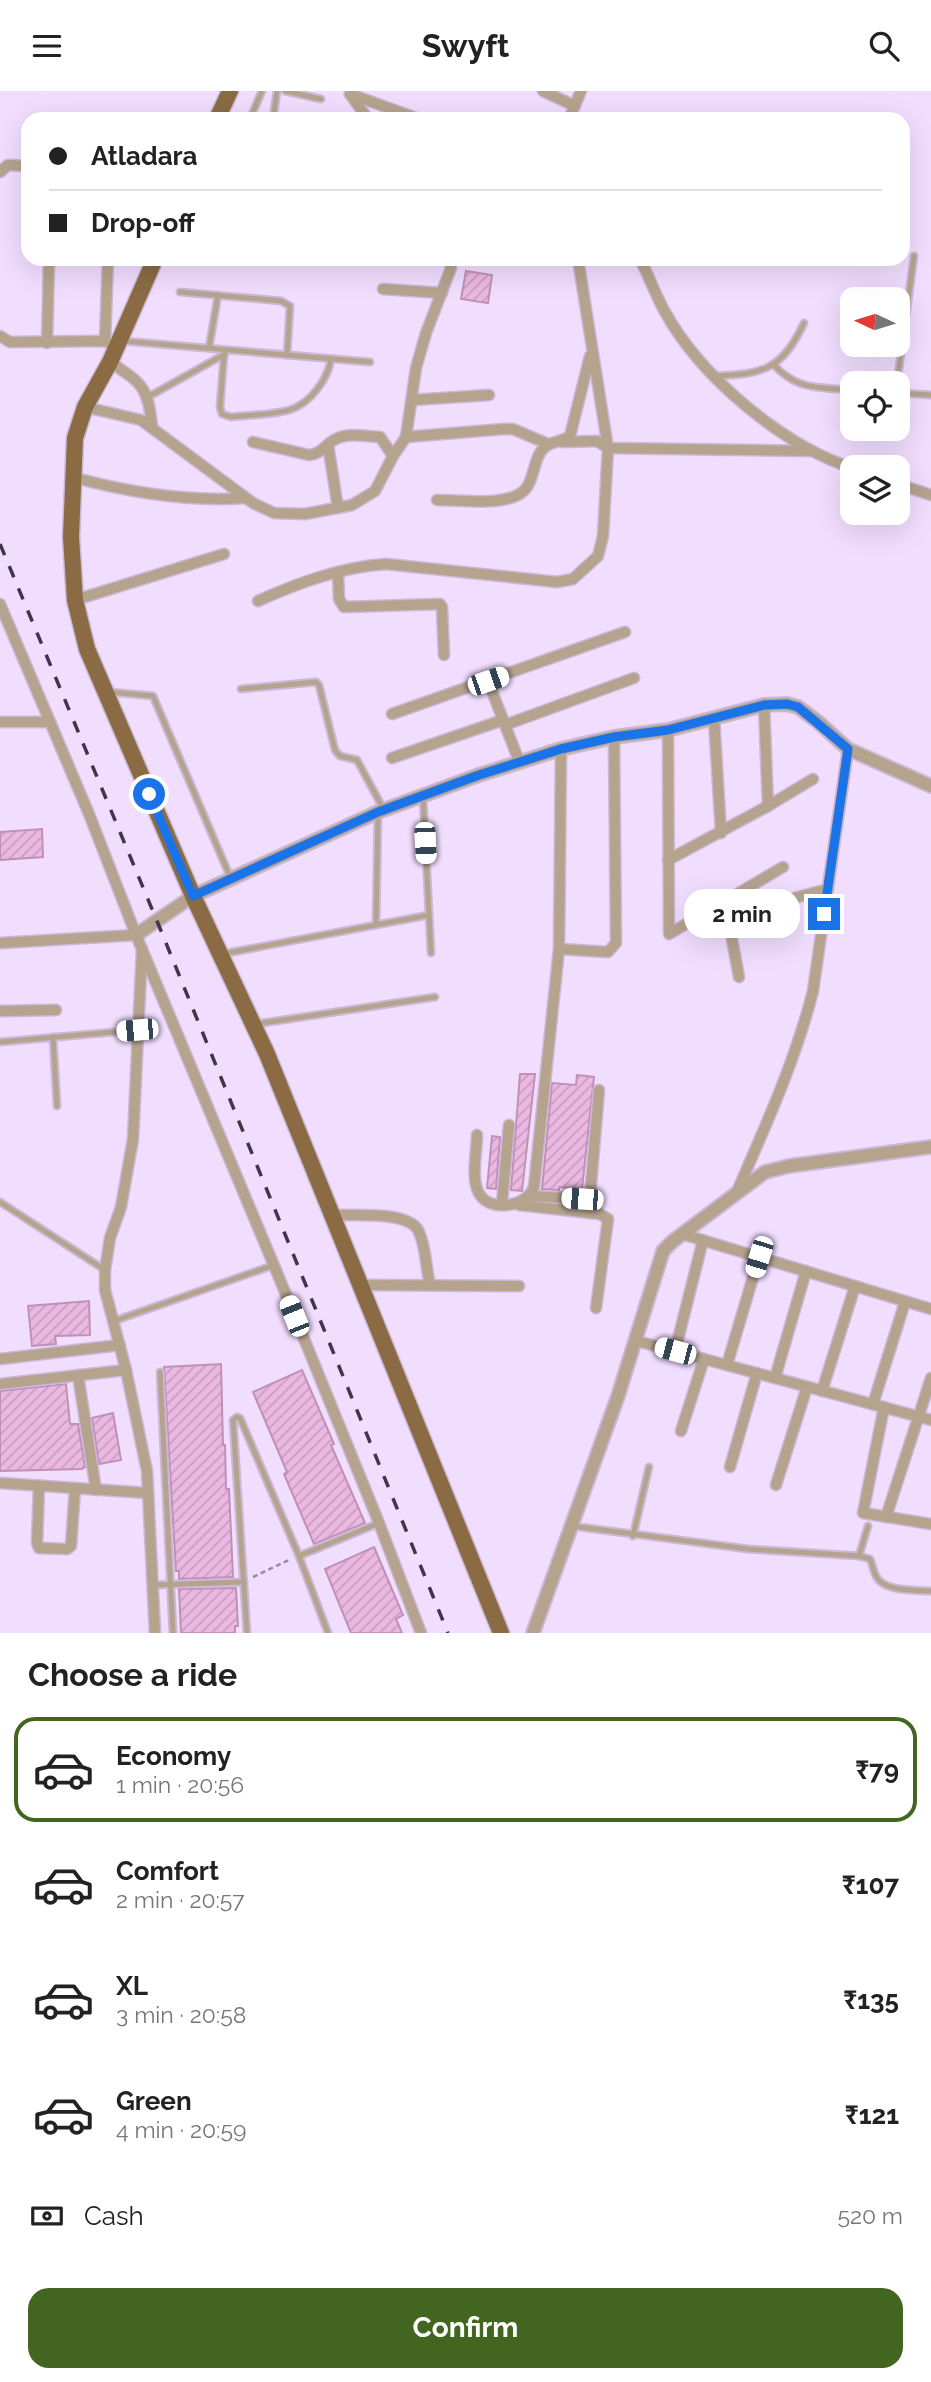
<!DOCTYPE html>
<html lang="en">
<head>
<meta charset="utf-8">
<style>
	:root { --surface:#fff; --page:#f6f6f6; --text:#222; --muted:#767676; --line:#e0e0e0; --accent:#42661f }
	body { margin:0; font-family:Raleway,sans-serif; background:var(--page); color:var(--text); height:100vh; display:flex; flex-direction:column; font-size:26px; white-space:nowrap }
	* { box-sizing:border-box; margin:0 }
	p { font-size:23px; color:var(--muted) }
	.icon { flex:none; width:38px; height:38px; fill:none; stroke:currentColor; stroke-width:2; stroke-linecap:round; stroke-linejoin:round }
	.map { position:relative; height:1542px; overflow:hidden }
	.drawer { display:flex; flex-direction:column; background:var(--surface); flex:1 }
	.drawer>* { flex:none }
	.guide { position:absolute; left:21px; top:21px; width:889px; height:154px; border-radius:21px; box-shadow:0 7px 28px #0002; display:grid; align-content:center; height:154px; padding:0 28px; background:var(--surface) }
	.needle { width:46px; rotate:274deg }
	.buttons { position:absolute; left:840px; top:196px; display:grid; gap:14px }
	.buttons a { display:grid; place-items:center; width:70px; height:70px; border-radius:14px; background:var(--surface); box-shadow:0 7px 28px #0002; font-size:35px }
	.end { position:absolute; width:32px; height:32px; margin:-16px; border:9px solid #1a73e8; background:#fff; box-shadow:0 0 0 4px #fff }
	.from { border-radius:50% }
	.bubble { position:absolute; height:49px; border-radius:21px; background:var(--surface); box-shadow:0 7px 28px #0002; font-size:23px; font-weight:700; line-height:49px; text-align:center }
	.car { position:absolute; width:21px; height:42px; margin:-21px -10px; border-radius:9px; box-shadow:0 0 5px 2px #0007; background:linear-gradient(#fff 24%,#345 0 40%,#fff 0 76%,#345 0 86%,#fff 0) }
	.guide b { display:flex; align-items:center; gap:24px; height:66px; font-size:26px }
	.guide b+b { border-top:2px solid var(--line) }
	.guide i { width:18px; height:18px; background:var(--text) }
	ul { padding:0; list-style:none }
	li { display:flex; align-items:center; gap:21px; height:105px; margin:0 14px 10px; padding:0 14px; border:4px solid transparent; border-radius:21px }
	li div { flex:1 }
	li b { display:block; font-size:26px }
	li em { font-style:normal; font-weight:700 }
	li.on { border-color:var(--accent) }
	li>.icon { width:63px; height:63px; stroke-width:1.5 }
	h2 { padding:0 28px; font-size:32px; line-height:84px }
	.pay { display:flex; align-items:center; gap:18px; height:77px; padding:0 28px; font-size:26px }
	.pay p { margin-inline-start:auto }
	.button { display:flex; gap:14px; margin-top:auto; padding:14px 28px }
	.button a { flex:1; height:80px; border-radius:21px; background:var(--accent); color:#fff; font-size:28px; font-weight:700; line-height:80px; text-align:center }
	header { display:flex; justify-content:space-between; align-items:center; height:91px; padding:0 28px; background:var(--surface); font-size:32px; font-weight:700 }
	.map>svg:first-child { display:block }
</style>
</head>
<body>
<header><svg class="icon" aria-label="menu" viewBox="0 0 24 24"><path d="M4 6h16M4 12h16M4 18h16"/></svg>Swyft<svg class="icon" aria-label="search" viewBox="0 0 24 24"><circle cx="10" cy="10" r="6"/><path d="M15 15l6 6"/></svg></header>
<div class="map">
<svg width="931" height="1542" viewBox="0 0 931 1542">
	<defs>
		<pattern id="building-hatch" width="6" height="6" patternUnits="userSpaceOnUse" patternTransform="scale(1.75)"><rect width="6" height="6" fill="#ebb8e2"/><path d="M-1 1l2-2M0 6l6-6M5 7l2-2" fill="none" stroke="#c99dc2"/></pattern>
	</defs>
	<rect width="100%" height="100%" fill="#f1ddfe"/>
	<g fill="url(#building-hatch)" stroke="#c190b9" stroke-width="2">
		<path d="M466 180 492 184 488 212 461 208Z"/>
		<path d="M42 738 43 766 0 769V741Z"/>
		<path d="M520 983H535L522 1100 511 1099Z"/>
		<path d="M577 984 594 986 582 1098 559 1096V1099L542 1098 552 992 576 994Z"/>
		<path d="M492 1045 500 1046 496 1098 487 1097Z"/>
		<path d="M89 1210 90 1244 55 1245 56 1253 32 1255 28 1215Z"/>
		<path d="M221 1273 223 1354H225L226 1398H229L233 1486 179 1488V1480H176L164 1276Z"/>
		<path d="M302 1279 334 1353 331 1354 365 1432 314 1453 284 1383 287 1381 253 1301Z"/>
		<path d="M66 1293 70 1333H78L85 1376 82 1378 0 1380V1300Z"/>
		<path d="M113 1322 121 1369 99 1373 92 1327Z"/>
		<path d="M374 1456 403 1524 396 1528 402 1542H351L325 1478Z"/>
		<path d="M236 1497 238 1535H235V1542H181L179 1498Z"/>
	</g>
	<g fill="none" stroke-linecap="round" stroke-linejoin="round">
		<g stroke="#cbb8d7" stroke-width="9">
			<g id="service">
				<path d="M285 0 321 8"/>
				<path d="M250 28 262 0"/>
				<path d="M273 28 277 0"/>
				<path d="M180 201 281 210 290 215 287 264"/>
				<path d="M123 250 370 271"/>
				<path d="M209 257 218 204"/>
				<path d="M224 264 220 316 222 323 231 326C248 324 276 324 292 318 311 311 328 288 331 268"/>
				<path d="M773 273C797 300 819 296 852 299"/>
				<path d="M715 285C763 283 782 279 804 232"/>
				<path d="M897 292 914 165"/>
				<path d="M898 302 931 304"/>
				<path d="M148 306 225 263"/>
				<path d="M241 598 316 591 319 594 335 659 340 665 357 669 384 719"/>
				<path d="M110 601 153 605 231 788"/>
				<path d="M423 705 431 862"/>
				<path d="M376 833 378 721"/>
				<path d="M222 863 429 824"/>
				<path d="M256 933 435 906"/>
				<path d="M53 946 57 1015"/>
				<path d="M0 951 137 939"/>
				<path d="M0 1111 105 1179"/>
				<path d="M114 1230 274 1174"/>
				<path d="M160 1281 173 1542"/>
				<path d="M572 1435 748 1458 859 1465 870 1468C873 1474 873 1480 876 1485 883 1501 916 1499 931 1500"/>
				<path d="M633 1445 649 1376"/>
				<path d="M299 1465 379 1432"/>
				<path d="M859 1465 868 1435"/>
				<path d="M153 1494 244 1491"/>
				<path d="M247 1542 233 1329 237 1326 240 1327 299 1465 328 1542"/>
			</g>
		</g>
		<g stroke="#cbb8d7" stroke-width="13">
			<g id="minor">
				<path d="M543 0 575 15"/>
				<path d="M350 3 419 28"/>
				<path d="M350 3 368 28"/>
				<path d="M569 28 581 0"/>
				<path d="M0 81 8 74 28 75"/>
				<path d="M638 168 642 172C650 188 656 205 665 221 701 286 782 354 852 377"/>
				<path d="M383 198 442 202"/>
				<path d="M0 245 10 251 105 250 117 256"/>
				<path d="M105 250 108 168"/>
				<path d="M47 252 49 168"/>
				<path d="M110 271C143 293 148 296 152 336"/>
				<path d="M412 309 489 304"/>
				<path d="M85 316 141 329 253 412 274 422 305 423 352 414 375 400 393 365 406 346 416 277 426 242 451 177 450 168"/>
				<path d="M406 346 504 338H513L548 353"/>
				<path d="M253 351 309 364C321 363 324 355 334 349 347 341 364 345 380 346L393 365"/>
				<path d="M563 351 597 350 608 357 812 360"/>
				<path d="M328 354 338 417"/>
				<path d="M72 386C127 401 187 411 245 407"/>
				<path d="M898 393 931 404"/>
				<path d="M437 409C459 409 514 417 527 396 535 384 534 365 545 356 552 350 562 351 570 345L590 265"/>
				<path d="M338 481 339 508 344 516 440 513 442 516 444 564"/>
				<path d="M75 509 224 463"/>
				<path d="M258 510C298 492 341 476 386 473L557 491 573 488 598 465 603 445 608 357 578 168"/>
				<path d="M0 513 89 723 136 844 285 1201 379 1432 421 1542"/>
				<path d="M488 590 519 670"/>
				<path d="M764 614 768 715"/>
				<path d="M392 623 625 541"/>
				<path d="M714 627 721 742"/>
				<path d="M0 631H50"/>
				<path d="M505 634 634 587"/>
				<path d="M668 639 669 843 783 776"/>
				<path d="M392 667 503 629"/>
				<path d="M668 769 768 715 813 688"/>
				<path d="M727 821 739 886"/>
				<path d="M727 825 828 798"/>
				<path d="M0 852 136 844"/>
				<path d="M142 858 133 1048 121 1116 110 1147 105 1179V1199L126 1279 147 1380 155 1542"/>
				<path d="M559 858 608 861 616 852 614 646"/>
				<path d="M0 920 56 919"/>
				<path d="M477 1044C477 1061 470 1089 480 1104 491 1121 527 1116 534 1096L559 858 561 658"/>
				<path d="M736 1103C765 1036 795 971 813 900L848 658"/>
				<path d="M531 1105 582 1108 590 1105 599 999"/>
				<path d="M502 1113 509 1034"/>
				<path d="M519 1114 600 1123 608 1128 596 1217"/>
				<path d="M332 1124C353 1125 410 1119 419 1141 426 1156 426 1178 430 1194"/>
				<path d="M682 1143 931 1218"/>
				<path d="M360 1194 519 1195"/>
				<path d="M637 1250 931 1329"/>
				<path d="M675 1260 703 1149"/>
				<path d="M0 1268 120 1254"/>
				<path d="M727 1274 759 1166"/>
				<path d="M78 1284 96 1399"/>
				<path d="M775 1287 806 1180"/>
				<path d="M0 1293 126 1279"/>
				<path d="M822 1300 855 1195"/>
				<path d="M873 1313 905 1211"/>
				<path d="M884 1316 863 1422 931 1433"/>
				<path d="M681 1340 704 1268"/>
				<path d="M730 1376 757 1282"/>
				<path d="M0 1392 148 1402"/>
				<path d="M776 1394 807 1296"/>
				<path d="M39 1395 37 1452 39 1457 67 1458 71 1455 75 1397"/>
				<path d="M886 1426 931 1287"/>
			</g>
		</g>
		<g stroke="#cbb8d7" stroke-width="16">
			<g id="tertiary">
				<path d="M136 844 193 805 378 721 479 684 561 658 614 646 668 639 764 614 787 613 798 616 818 631 848 658 931 695"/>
				<path d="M533 1542 618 1305 663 1160 673 1150 765 1081 789 1075 931 1056"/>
			</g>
		</g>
		<g stroke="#cbb8d7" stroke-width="19">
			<g id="primary">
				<path d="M217 28 230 0"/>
				<path d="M155 168 110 271 85 316 75 347 71 446 75 509 87 558 193 805 267 963 501 1542"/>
			</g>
		</g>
		<path stroke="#9a89a5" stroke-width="2.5" stroke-dasharray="5 3.5" stroke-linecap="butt" d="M253 1486 291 1468"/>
		<use href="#service" stroke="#b5a38e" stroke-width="5"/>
		<use href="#minor" stroke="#b5a38e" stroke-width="10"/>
		<use href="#tertiary" stroke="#b5a38e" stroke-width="12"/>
		<use href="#primary" stroke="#8a6b43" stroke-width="16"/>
		<path stroke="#42354a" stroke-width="3.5" stroke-dasharray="12 12" stroke-linecap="butt" d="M0 453 157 830 448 1542"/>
	</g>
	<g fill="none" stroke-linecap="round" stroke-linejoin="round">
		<path stroke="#1a73e8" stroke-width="9" d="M149 703 193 805 378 721 479 684 561 658 614 646 668 639 764 614 787 613 798 616 848 658 824 823"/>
	</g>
</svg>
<div class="buttons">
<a><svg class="needle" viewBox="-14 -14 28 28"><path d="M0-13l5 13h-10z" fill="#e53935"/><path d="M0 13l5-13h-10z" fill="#767676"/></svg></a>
<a><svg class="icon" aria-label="locate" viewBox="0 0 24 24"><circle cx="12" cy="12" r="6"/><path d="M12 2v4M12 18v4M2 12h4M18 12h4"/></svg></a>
<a><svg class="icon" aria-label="layers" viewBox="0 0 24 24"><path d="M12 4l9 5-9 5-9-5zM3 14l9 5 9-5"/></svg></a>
</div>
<i class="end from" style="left:149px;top:703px"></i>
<i class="end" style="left:824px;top:823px"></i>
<div class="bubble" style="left:684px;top:798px;width:116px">2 min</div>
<i class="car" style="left:488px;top:590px;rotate:71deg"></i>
<i class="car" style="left:425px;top:752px;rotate:177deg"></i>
<i class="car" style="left:137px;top:939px;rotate:265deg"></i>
<i class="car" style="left:582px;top:1108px;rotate:274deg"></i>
<i class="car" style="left:759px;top:1166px;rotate:197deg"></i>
<i class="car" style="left:294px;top:1225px;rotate:338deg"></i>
<i class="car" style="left:675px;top:1260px;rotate:285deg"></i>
<div class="guide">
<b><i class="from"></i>Atladara</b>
<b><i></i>Drop-off</b>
</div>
</div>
<section class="drawer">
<h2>Choose a ride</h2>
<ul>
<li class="on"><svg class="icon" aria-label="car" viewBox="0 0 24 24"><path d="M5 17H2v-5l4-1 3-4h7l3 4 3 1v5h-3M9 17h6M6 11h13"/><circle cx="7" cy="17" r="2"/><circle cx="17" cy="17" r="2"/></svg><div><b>Economy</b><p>1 min · 20:56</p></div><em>₹79</em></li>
<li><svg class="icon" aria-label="car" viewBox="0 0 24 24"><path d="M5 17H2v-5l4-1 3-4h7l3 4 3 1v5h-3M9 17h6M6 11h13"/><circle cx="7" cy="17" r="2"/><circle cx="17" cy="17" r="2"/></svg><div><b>Comfort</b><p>2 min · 20:57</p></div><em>₹107</em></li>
<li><svg class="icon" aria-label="car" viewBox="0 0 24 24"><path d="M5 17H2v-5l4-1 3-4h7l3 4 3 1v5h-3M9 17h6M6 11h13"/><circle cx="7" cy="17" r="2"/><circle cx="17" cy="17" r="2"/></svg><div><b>XL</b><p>3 min · 20:58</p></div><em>₹135</em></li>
<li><svg class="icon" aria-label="car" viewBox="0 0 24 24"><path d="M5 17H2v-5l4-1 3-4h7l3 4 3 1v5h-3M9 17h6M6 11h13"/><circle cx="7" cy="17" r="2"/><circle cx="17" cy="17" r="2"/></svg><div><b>Green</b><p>4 min · 20:59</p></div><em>₹121</em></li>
</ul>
<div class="pay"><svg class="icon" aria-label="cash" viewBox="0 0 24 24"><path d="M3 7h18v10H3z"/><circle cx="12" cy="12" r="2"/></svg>Cash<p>520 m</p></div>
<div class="button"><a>Confirm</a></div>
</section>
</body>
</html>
